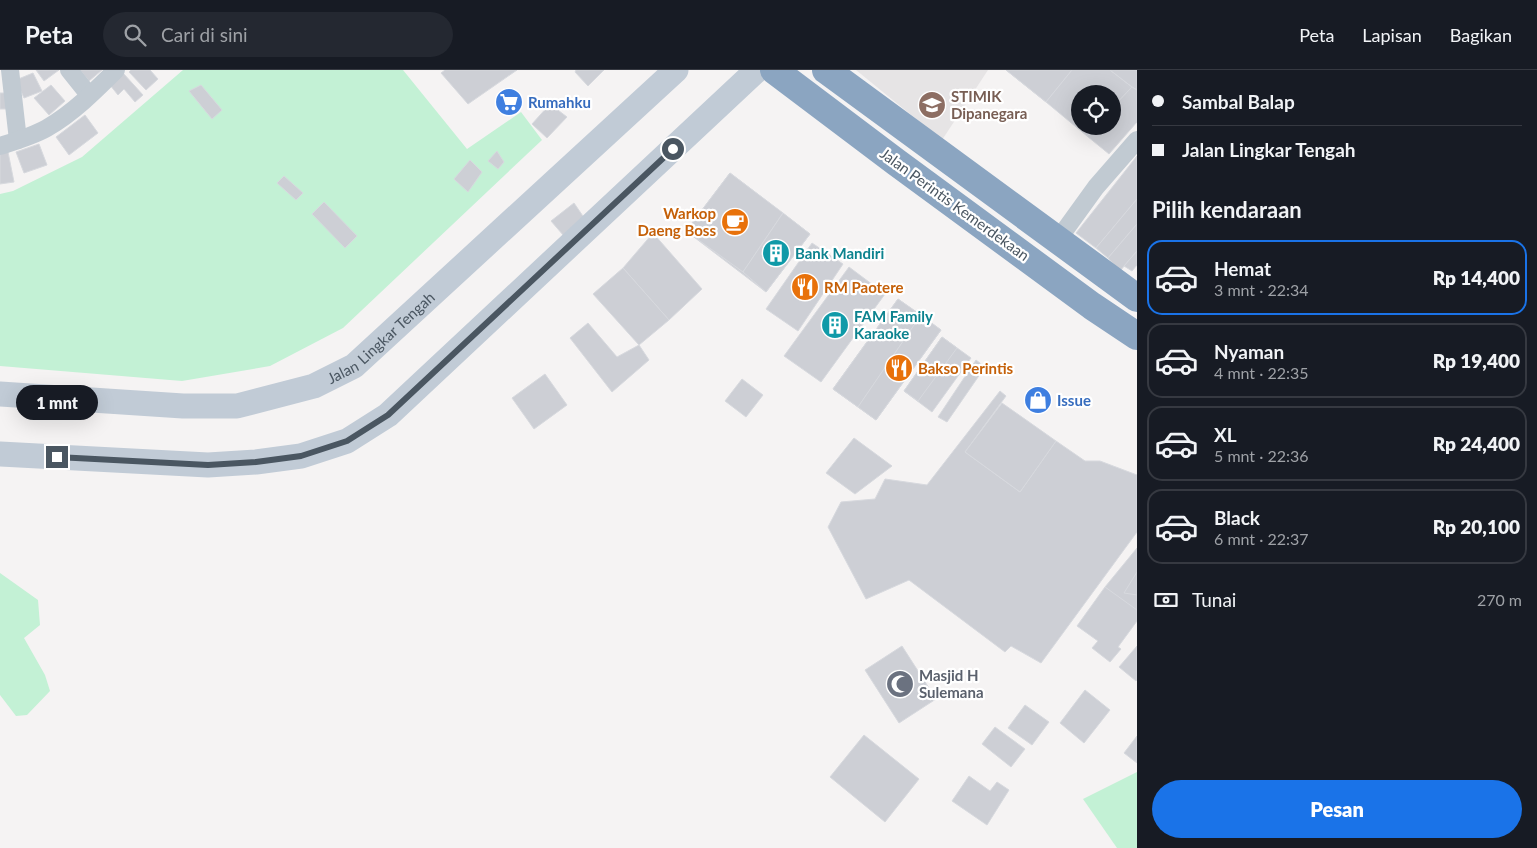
<!DOCTYPE html>
<html lang="id">
<head>
<meta charset="utf-8">
<style>
	:root { --surface:#171b24; --page:#242831; --text:#f1f3f6; --muted:#9ea1a6; --line:#363941; --accent:#1a73e8 }
	body { margin:0; font-family:Lato,sans-serif; background:var(--page); color:var(--text); height:100vh; display:flex; flex-direction:column; font-size:19px; white-space:nowrap }
	* { box-sizing:border-box; margin:0 }
	p { font-size:16px; color:var(--muted) }
	.icon { flex:none; width:28px; height:28px; fill:none; stroke:currentColor; stroke-width:2; stroke-linecap:round; stroke-linejoin:round }
	.map { position:relative; flex:1; overflow:hidden }
	.sheet { display:flex; flex-direction:column; background:var(--surface); width:400px }
	.sheet>* { flex:none }
	.guide { display:grid; align-content:center; height:110px; padding:0 15px; background:var(--surface) }
	.controls { position:absolute; left:1071px; top:15px; display:grid; gap:10px }
	.controls a { display:grid; place-items:center; width:50px; height:50px; border-radius:50%; background:var(--surface); box-shadow:0 5px 20px #0002; font-size:25px }
	.end { position:absolute; width:22px; height:22px; margin:-11px; border:6px solid #4a5661; background:#fff; box-shadow:0 0 0 2px #fff }
	.from { border-radius:50% }
	.bubble { position:absolute; height:35px; border-radius:18px; background:var(--surface); box-shadow:0 5px 20px #0002; font-size:16px; font-weight:800; line-height:35px; text-align:center }
	.guide b { display:flex; align-items:center; gap:18px; height:48px; font-size:19px }
	.guide b+b { border-top:1px solid var(--line) }
	.guide i { width:12px; height:12px; background:var(--text) }
	ul { padding:0; list-style:none }
	li { display:flex; align-items:center; gap:15px; height:75px; margin:0 10px 8px; padding:0 5px; border:2px solid var(--line); border-radius:15px }
	li div { flex:1 }
	li b { display:block; font-size:19px }
	li em { font-style:normal; font-weight:800 }
	li.current { border-color:var(--accent) }
	li>.icon { width:45px; height:45px; stroke-width:1.5 }
	h2 { padding:0 15px; font-size:22px; line-height:60px }
	.pay { display:flex; align-items:center; gap:12px; height:55px; padding:0 15px; font-size:19px }
	.pay p { margin-inline-start:auto }
	.cta { display:flex; gap:10px; margin-top:auto; padding:10px 15px }
	.cta a { flex:1; height:58px; border-radius:30px; background:var(--accent); color:#fff; font-size:20px; font-weight:800; line-height:58px; text-align:center }
	header { display:flex; align-items:center; gap:30px; box-sizing:border-box; height:70px; padding:0 25px; background:var(--surface); border-bottom:1px solid var(--line) }
	header strong { font-size:24px }
	nav { display:flex; gap:28px; margin-inline-start:auto; font-size:18px }
	.search { width:350px; height:45px; background:var(--page); display:flex; align-items:center; gap:12px; box-sizing:border-box; padding:0 18px; border-radius:28px; color:var(--muted); font-size:19px }
	main { display:flex; flex:1; min-height:0 }
	.map>svg:first-child { display:block }
</style>
</head>
<body>
<header>
<strong>Peta</strong>
<div class="search"><svg class="icon" aria-label="search" viewBox="0 0 24 24"><circle cx="10" cy="10" r="6"/><path d="M15 15l6 6"/></svg>Cari di sini</div>
<nav><a>Peta</a><a>Lapisan</a><a>Bagikan</a></nav>
</header>
<main>
<div class="map">
<svg width="1137" height="778" viewBox="0 0 1137 778">
	<rect width="100%" height="100%" fill="#f5f3f3"/>
	<path fill="#e6e4e5" d="M856 0H988L942 70Z"/>
	<g fill="#c3f1d5">
		<path d="M183 0H403L467 79 521 42 542 70 343 258 270 296 182 311 0 296V124L13 121 82 87Z"/>
		<path d="M0 503 38 530 40 555 24 568 45 605 50 621 27 645 16 646 0 625Z"/>
		<path d="M1137 702V778H1117L1083 729Z"/>
	</g>
	<g fill="#cdcfd5" stroke="#d7d9de">
		<path d="M36 0H59L44 11Z"/>
		<path d="M80 0H102L89 11Z"/>
		<path d="M131 0H150L158 9 146 20 129 2Z"/>
		<path d="M445 0H517L468 34 441 3Z"/>
		<path d="M576 0H604L588 16 575 2Z"/>
		<path d="M1006 0H1072L1046 32Z"/>
		<path d="M1006 0H1072L1046 32Z"/>
		<path d="M1072 0H1110L1132 17 1112 38V24H1080V56H1096L1087 66 1046 32Z"/>
		<path d="M1110 0H1137V20L1132 17Z"/>
		<path d="M33 3 42 21 24 28 16 10Z"/>
		<path d="M123 3 143 25 135 32 124 19 118 25 110 15Z"/>
		<path d="M51 15 65 31 49 45 34 28Z"/>
		<path d="M201 15 222 40 212 49 189 21Z"/>
		<path d="M1132 17 1137 20V52L1109 84 1087 66 1096 56H1112V38Z"/>
		<path d="M0 23H6L8 39H0Z"/>
		<path d="M550 34 567 47 547 68 532 54Z"/>
		<path d="M85 45 98 63 69 85 56 67Z"/>
		<path d="M39 74 47 95 24 103 16 82Z"/>
		<path d="M497 81 504 92 498 99 488 91Z"/>
		<path d="M8 82 14 112 0 114V83Z"/>
		<path d="M1137 86V129L1096 178 1076 163Z"/>
		<path d="M470 90 482 102 468 122 454 109Z"/>
		<path d="M730 103 810 164 766 222 686 161Z"/>
		<path d="M730 103 783 143 743 202 686 161Z"/>
		<path d="M284 106 303 123 296 130 277 113Z"/>
		<path d="M1137 129V154L1108 188 1096 178Z"/>
		<path d="M324 132 357 166 345 178 312 144Z"/>
		<path d="M574 133 589 155 570 173 551 151Z"/>
		<path d="M783 143 810 164 766 222 743 202Z"/>
		<path d="M1137 154V181L1120 201 1108 188Z"/>
		<path d="M653 163 702 219 669 250 623 198Z"/>
		<path d="M812 173 843 194 798 261 766 239Z"/>
		<path d="M1137 181V195L1132 201 1124 196Z"/>
		<path d="M849 197 885 224 821 312 784 286Z"/>
		<path d="M623 198 669 250 639 275 593 224Z"/>
		<path d="M898 229 941 260 876 350 833 319Z"/>
		<path d="M898 229 921 245 858 337 833 319Z"/>
		<path d="M921 245 941 260 876 350 858 337Z"/>
		<path d="M588 253 617 287 639 275 649 290 612 322 570 268Z"/>
		<path d="M942 267 971 288 932 342 904 321Z"/>
		<path d="M942 267 957 278 918 331 904 321Z"/>
		<path d="M976 290 985 297 947 352 938 347Z"/>
		<path d="M545 304 567 335 534 359 512 328Z"/>
		<path d="M742 309 763 325 746 347 725 331Z"/>
		<path d="M1000 321 1006 326 965 382 1020 422 1056 371 1085 391H1100L1137 405V462L1041 593 1011 576 1005 582 909 510 866 529 828 457 841 432 875 429 885 409 927 415Z"/>
		<path d="M1002 333 1056 371 1020 422 965 382Z"/>
		<path d="M854 368 892 396 855 424 826 403Z"/>
		<path d="M1137 478V543L1105 517Z"/>
		<path d="M1137 502V525L1124 523Z"/>
		<path d="M1105 517 1137 540V551L1118 577 1121 579 1110 592 1092 578 1098 571 1077 556Z"/>
		<path d="M902 576 936 629 899 653 865 600Z"/>
		<path d="M1137 576V610L1136 611 1119 597Z"/>
		<path d="M1085 620 1110 640 1084 673 1060 653Z"/>
		<path d="M1025 635 1049 652 1032 675 1008 658Z"/>
		<path d="M995 657 1025 679 1011 697 982 674Z"/>
		<path d="M864 665 919 709 885 752 830 707Z"/>
		<path d="M1137 666V693L1124 683Z"/>
		<path d="M969 706 990 721 997 712 1009 720 987 755 952 731Z"/>
	</g>
	<g fill="none" stroke-linecap="round" stroke-linejoin="round">
		<g stroke="#c1cad2" stroke-width="18">
			<path d="M10 0 18 70"/>
			<path d="M69 0 89 25"/>
			<path d="M0 76C16 71 33 66 47 58 73 43 95 21 116 0"/>
			<path d="M1057 171 1096 117 1137 70"/>
		</g>
		<g stroke="#c1cbd6" stroke-width="25">
			<path id="s1" d="M0 324 183 336H237L314 316 354 296 676 0"/>
			<path d="M0 384 208 395 256 392 301 386 347 371 388 345 757 0"/>
		</g>
		<g stroke="#8ba5c1" stroke-width="28">
			<path d="M774 0 896 92 1092 236 1137 266"/>
			<path d="M826 0 1137 228"/>
		</g>
	</g>
	<g fill="none" stroke-linecap="round" stroke-linejoin="round">
		<path stroke="#4a5661" stroke-width="6" d="M57 387 208 395 256 392 301 386 347 371 388 345 673 79"/>
	</g>
	<defs>
		<g id="supermarket-disc" transform="scale(1.4375)"><circle r="9.5" fill="#3f7fe0" stroke="#fff"/><path d="M-6-5.5h2.5l.6 2H6L4.5 2H-2.5L-4.4-4H-6ZM-1.5 3.2a1.3 1.3 0 1 0 .1 0ZM3 3.2a1.3 1.3 0 1 0 .1 0Z" fill="#fff"/></g>
		<g id="university-disc" transform="scale(1.4375)"><circle r="9.5" fill="#8d6e63" stroke="#fff"/><path d="M0-5L7-2L0 1L-7-2ZM-4 1L0 2.5L4 1V4Q0 6-4 4Z" fill="#fff"/></g>
		<g id="cafe-disc" transform="scale(1.4375)"><circle r="9.5" fill="#e8710a" stroke="#fff"/><path d="M-5.5-4.5H6V0H3Q3 3.5 0 3.5H-2.5Q-5.5 3.5-5.5 0ZM3-3.2v2h1.7v-2ZM-6 4.5H4V6H-6Z" fill="#fff"/></g>
		<g id="building-disc" transform="scale(1.4375)"><circle r="9.5" fill="#0f9aa8" stroke="#fff"/><path d="M-4-6H4V6H1V3H-1V6H-4ZM-2.5-4.3h1.7v1.8h-1.7ZM.8-4.3h1.7v1.8H.8ZM-2.5-1h1.7V.8h-1.7ZM.8-1h1.7V.8H.8Z" fill="#fff"/></g>
		<g id="restaurant-disc" transform="scale(1.4375)"><circle r="9.5" fill="#e8710a" stroke="#fff"/><path d="M-5-6h1v4h1v-4h1v4h1v-4h1v5L-1.5 .5V6h-2V.5L-5-1ZM5-6V6H3V1.5H1.5Q1.5-4 5-6Z" fill="#fff"/></g>
		<g id="shop-disc" transform="scale(1.4375)"><circle r="9.5" fill="#3f7fe0" stroke="#fff"/><path d="M-5-2.5h2.3a2.7 3.5 0 0 1 5.4 0H5L5.5 6h-11ZM-1.5-2.5h3a1.5 2.3 0 0 0-3 0Z" fill="#fff"/></g>
		<g id="mosque-disc" transform="scale(1.4375)"><circle r="9.5" fill="#6b7280" stroke="#fff"/><path d="M3.5-4.9A6 6 0 1 0 3.5 4.9A5 5 0 1 1 3.5-4.9Z" fill="#fff"/></g>
	</defs>
	<g fill-rule="evenodd">
		<use href="#supermarket-disc" x="509" y="32"/>
		<use href="#university-disc" x="932" y="35"/>
		<use href="#cafe-disc" x="735" y="152"/>
		<use href="#building-disc" x="776" y="183"/>
		<use href="#restaurant-disc" x="805" y="217"/>
		<use href="#building-disc" x="835" y="255"/>
		<use href="#restaurant-disc" x="899" y="298"/>
		<use href="#shop-disc" x="1038" y="330"/>
		<use href="#mosque-disc" x="900" y="614"/>
	</g>
	<g text-anchor="middle" dominant-baseline="central" stroke-width="4.5" stroke-linejoin="round" paint-order="stroke">
		<g font-size="15" font-weight="bold" fill="#785e54" stroke="#fff" text-anchor="start">
			<text x="951" y="26">STIMIK<tspan x="951" dy="17">Dipanegara</tspan></text>
		</g>
		<g font-size="15" font-weight="bold" fill="#366cbe" stroke="#fff" text-anchor="start">
			<text x="528" y="32">Rumahku</text>
			<text x="1057" y="330">Issue</text>
		</g>
		<g font-size="15" fill="#4a5661" stroke="#fff">
			<text transform="translate(955 134) rotate(36)">Jalan Perintis Kemerdekaan</text>
			<text stroke="none"><textPath href="#s1" startOffset="400">Jalan Lingkar Tengah</textPath></text>
		</g>
		<g font-size="15" font-weight="bold" fill="#c56008" stroke="#fff" text-anchor="start">
			<text x="716" y="143" text-anchor="end">Warkop<tspan x="716" dy="17">Daeng Boss</tspan></text>
			<text x="824" y="217">RM Paotere</text>
			<text x="918" y="298">Bakso Perintis</text>
		</g>
		<g font-size="15" font-weight="bold" fill="#0d838f" stroke="#fff" text-anchor="start">
			<text x="795" y="183">Bank Mandiri</text>
			<text x="854" y="246">FAM Family<tspan x="854" dy="17">Karaoke</tspan></text>
		</g>
		<g font-size="15" font-weight="bold" fill="#5b616d" stroke="#fff" text-anchor="start">
			<text x="919" y="605">Masjid H<tspan x="919" dy="17">Sulemana</tspan></text>
		</g>
	</g>
</svg>
<div class="controls">
<a><svg class="icon" aria-label="locate" viewBox="0 0 24 24"><circle cx="12" cy="12" r="6"/><path d="M12 2v4M12 18v4M2 12h4M18 12h4"/></svg></a>
</div>
<i class="end from" style="left:673px;top:79px"></i>
<i class="end" style="left:57px;top:387px"></i>
<div class="bubble" style="left:16px;top:315px;width:82px">1 mnt</div>
</div>
<section class="sheet">
<div class="guide">
<b><i class="from"></i>Sambal Balap</b>
<b><i></i>Jalan Lingkar Tengah</b>
</div>
<h2>Pilih kendaraan</h2>
<ul>
<li class="current"><svg class="icon" aria-label="car" viewBox="0 0 24 24"><path d="M5 17H2v-5l4-1 3-4h7l3 4 3 1v5h-3M9 17h6M6 11h13"/><circle cx="7" cy="17" r="2"/><circle cx="17" cy="17" r="2"/></svg><div><b>Hemat</b><p>3 mnt · 22:34</p></div><em>Rp 14,400</em></li>
<li><svg class="icon" aria-label="car" viewBox="0 0 24 24"><path d="M5 17H2v-5l4-1 3-4h7l3 4 3 1v5h-3M9 17h6M6 11h13"/><circle cx="7" cy="17" r="2"/><circle cx="17" cy="17" r="2"/></svg><div><b>Nyaman</b><p>4 mnt · 22:35</p></div><em>Rp 19,400</em></li>
<li><svg class="icon" aria-label="car" viewBox="0 0 24 24"><path d="M5 17H2v-5l4-1 3-4h7l3 4 3 1v5h-3M9 17h6M6 11h13"/><circle cx="7" cy="17" r="2"/><circle cx="17" cy="17" r="2"/></svg><div><b>XL</b><p>5 mnt · 22:36</p></div><em>Rp 24,400</em></li>
<li><svg class="icon" aria-label="car" viewBox="0 0 24 24"><path d="M5 17H2v-5l4-1 3-4h7l3 4 3 1v5h-3M9 17h6M6 11h13"/><circle cx="7" cy="17" r="2"/><circle cx="17" cy="17" r="2"/></svg><div><b>Black</b><p>6 mnt · 22:37</p></div><em>Rp 20,100</em></li>
</ul>
<div class="pay"><svg class="icon" aria-label="cash" viewBox="0 0 24 24"><path d="M3 7h18v10H3z"/><circle cx="12" cy="12" r="2"/></svg>Tunai<p>270 m</p></div>
<div class="cta"><a>Pesan</a></div>
</section>
</main>
</body>
</html>
